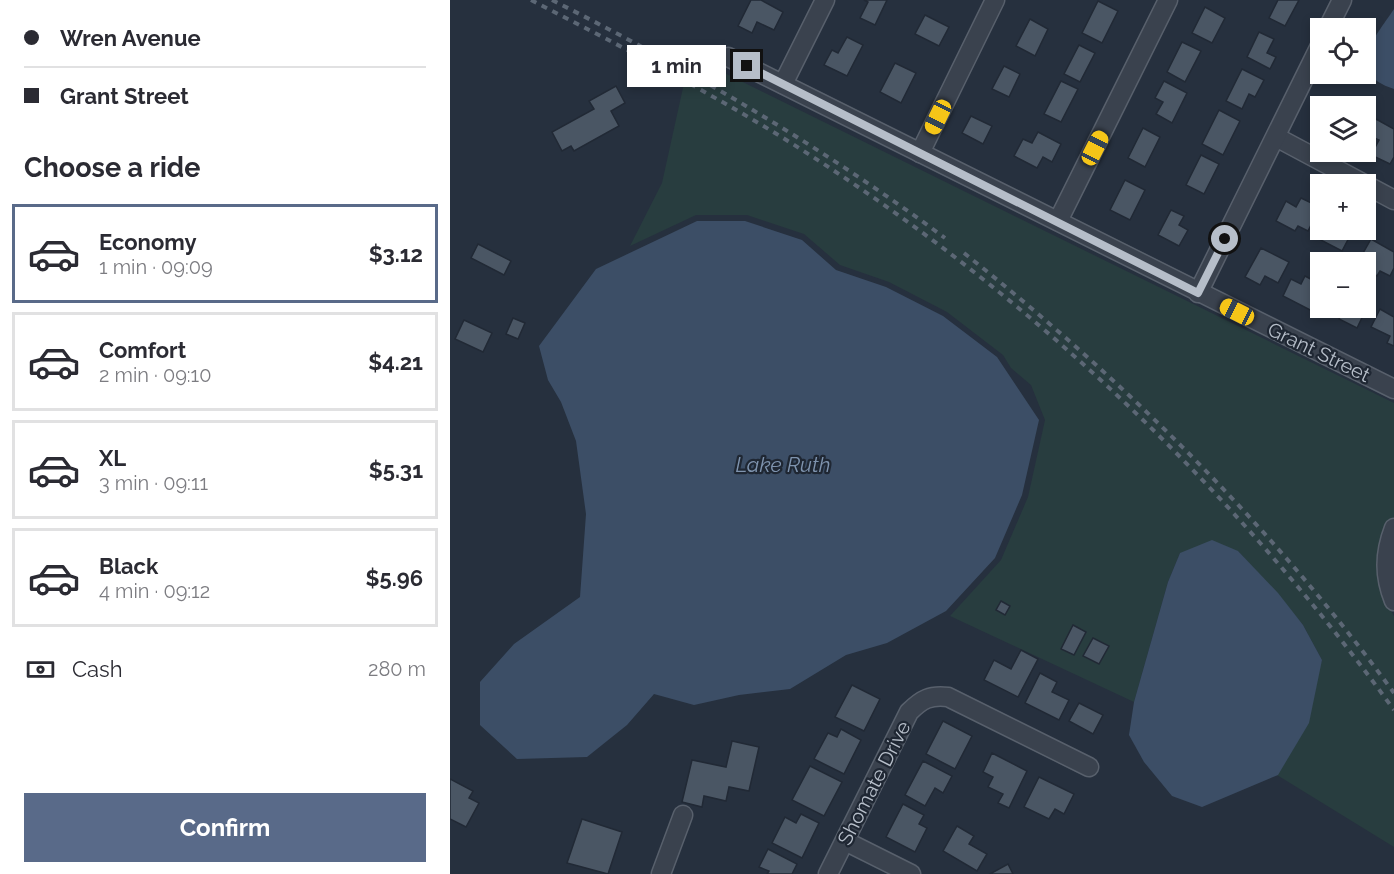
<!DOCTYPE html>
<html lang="en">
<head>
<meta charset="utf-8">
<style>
	:root { --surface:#fff; --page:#f2f2f3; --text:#2b2b33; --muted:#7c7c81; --line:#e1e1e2; --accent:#596a89 }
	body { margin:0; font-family:Raleway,sans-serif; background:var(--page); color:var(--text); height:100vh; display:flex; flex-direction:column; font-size:22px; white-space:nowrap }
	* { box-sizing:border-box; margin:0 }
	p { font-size:20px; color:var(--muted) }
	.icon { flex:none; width:33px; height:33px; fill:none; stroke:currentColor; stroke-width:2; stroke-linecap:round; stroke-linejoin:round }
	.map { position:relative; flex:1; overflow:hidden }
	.panel { display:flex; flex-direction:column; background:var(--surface); width:450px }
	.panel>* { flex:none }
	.guide { display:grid; align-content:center; height:132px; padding:0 24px; background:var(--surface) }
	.buttons { position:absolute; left:860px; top:18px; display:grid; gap:12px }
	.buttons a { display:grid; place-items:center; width:66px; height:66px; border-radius:0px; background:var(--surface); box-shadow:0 3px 9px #0003; font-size:30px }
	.end { position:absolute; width:27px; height:27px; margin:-14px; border:8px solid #b6bec9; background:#111; box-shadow:0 0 0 3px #111 }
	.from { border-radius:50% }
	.bubble { position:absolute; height:42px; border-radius:0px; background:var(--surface); box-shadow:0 3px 9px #0003; font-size:20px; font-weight:700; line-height:42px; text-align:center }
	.car { position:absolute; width:18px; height:36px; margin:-18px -9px; border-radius:8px; box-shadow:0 0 4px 2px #0007; background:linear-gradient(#f5c518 24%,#345 0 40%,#f5c518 0 76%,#345 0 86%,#f5c518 0) }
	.guide b { display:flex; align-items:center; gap:21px; height:57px; font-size:22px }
	.guide b+b { border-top:2px solid var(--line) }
	.guide i { width:15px; height:15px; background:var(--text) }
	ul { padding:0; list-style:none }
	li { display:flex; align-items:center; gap:18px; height:99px; margin:0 12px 9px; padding:0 12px; border:3px solid var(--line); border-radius:0px }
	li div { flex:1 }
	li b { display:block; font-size:22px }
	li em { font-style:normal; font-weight:700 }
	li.active { border-color:var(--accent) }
	li>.icon { width:54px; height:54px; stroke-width:1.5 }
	h2 { padding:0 24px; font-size:27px; line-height:72px }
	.pay { display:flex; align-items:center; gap:15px; height:66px; padding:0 24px; font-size:22px }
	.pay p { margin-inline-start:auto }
	.primary-button { display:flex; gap:12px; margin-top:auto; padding:12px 24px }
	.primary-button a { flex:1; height:69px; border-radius:0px; background:var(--accent); color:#fff; font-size:24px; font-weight:700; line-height:69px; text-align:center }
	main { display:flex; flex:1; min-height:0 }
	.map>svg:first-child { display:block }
</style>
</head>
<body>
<main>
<section class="panel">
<div class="guide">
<b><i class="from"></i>Wren Avenue</b>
<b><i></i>Grant Street</b>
</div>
<h2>Choose a ride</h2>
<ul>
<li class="active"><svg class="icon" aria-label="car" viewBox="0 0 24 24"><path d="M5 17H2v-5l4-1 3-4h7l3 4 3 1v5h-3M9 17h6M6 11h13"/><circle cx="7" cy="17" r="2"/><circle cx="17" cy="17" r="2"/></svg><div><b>Economy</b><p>1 min · 09:09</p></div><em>$3.12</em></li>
<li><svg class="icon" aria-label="car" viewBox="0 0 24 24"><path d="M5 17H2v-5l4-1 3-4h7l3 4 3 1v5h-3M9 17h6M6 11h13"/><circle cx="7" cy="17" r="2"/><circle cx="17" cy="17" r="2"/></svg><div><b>Comfort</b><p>2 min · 09:10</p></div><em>$4.21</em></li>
<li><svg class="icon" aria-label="car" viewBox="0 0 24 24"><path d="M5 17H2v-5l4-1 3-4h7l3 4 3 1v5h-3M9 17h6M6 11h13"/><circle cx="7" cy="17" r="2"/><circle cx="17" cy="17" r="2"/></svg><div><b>XL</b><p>3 min · 09:11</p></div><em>$5.31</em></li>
<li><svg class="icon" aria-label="car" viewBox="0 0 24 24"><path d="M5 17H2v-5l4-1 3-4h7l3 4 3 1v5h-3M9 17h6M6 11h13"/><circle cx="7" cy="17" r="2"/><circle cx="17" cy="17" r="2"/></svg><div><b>Black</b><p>4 min · 09:12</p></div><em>$5.96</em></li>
</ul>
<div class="pay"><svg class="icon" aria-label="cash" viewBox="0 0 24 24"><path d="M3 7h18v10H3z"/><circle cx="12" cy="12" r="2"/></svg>Cash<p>280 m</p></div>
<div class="primary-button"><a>Confirm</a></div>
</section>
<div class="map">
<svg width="944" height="874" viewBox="0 0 944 874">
	<rect width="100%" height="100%" fill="#26303e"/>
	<path fill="#283d3f" d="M240 56 944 403V533L933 531C928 562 927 588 944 616V847L827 775 872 660 853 625 788 551 730 553 718 582 684 702 500 616 551 560 578 497 595 420 581 385 561 368 553 355 497 312 439 282 390 265 354 234 297 215H246L180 246 212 183Z"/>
	<g fill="#3c4e66">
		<path d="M944 9V89C893 72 924 39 944 9Z"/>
		<path d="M247 221H295L352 240 386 270 436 287 493 316 547 357 589 420 572 495 545 558 496 611 437 643 396 655 340 689 289 695 244 705 204 694 177 725 137 757 67 759 30 725V682L64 644 130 597 136 514 126 441 111 402 98 380 89 346 146 269Z"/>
		<path d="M762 540 788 551 828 593 853 625 872 660 859 723 828 775 752 807 722 796 694 762 679 735 684 702 718 582 730 553Z"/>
	</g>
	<g fill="#4a5664" stroke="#212935" stroke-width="1.5">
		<path d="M301 0H311L333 12 324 30 307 22 302 33 288 26Z"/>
		<path d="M414 0H437L425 25 410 18 418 2Z"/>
		<path d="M828 0H849L835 26 819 18Z"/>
		<path d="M648 1 668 11 652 43 632 33Z"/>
		<path d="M755 7 775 18 762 43 742 33Z"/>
		<path d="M475 15 499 27 489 46 465 34Z"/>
		<path d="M580 19 598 29 585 56 566 46Z"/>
		<path d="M809 32 824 39 817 53 826 57 820 69 797 57Z"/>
		<path d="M397 37 413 45 397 76 374 65 382 50 388 53Z"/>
		<path d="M732 42 751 51 735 82 717 72Z"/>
		<path d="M629 45 645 53 630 82 614 74Z"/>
		<path d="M445 63 466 73 451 103 430 92Z"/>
		<path d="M554 66 570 74 559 97 542 89Z"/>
		<path d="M792 69 814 80 805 97 799 94 792 109 776 101Z"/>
		<path d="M611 81 628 89 611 122 594 114Z"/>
		<path d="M714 81 737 93 722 123 706 114 713 102 705 98Z"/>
		<path d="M166 86 175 103 161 111 169 126 124 151 121 146 112 151 102 132 144 109 139 101Z"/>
		<path d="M769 110 790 121 773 155 752 144Z"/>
		<path d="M521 116 542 126 533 144 512 133Z"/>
		<path d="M926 119 944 129V157L940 164 921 155 929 140 918 135Z"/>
		<path d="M693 128 710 137 695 167 678 158Z"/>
		<path d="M588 132 611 144 602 162 593 157 587 168 564 156 573 139 582 143Z"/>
		<path d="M751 155 769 164 754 194 736 185Z"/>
		<path d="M675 180 695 190 680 220 660 210Z"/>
		<path d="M851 198 870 207 858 231 848 226 845 231 826 221 836 201 846 207Z"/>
		<path d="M721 210 734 216 729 225 738 230 729 246 708 235Z"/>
		<path d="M870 222V230H903L892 251 863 236Z"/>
		<path d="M921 239 944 252V268L940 276 930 271 927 276 915 269V262H908Z"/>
		<path d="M28 244 61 261 54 275 21 258Z"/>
		<path d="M811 248 839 262 828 283 815 276 810 285 795 277Z"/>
		<path d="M855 276 870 284V300L864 312 833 296 841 279 851 284Z"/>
		<path d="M915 298 920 301 907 328 889 319 895 308H915Z"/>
		<path d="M930 309 944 317V346L937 343 940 336 921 327Z"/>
		<path d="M63 318 75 323 68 339 56 334Z"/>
		<path d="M14 320 42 333 33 352 5 339Z"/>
		<path d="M551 601 560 606 555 615 546 610Z"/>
		<path d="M623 625 636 632 624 655 611 649Z"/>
		<path d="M643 638 659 646 649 664 633 656Z"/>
		<path d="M571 650 588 659 568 697 534 680 544 660 561 669Z"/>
		<path d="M590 673 607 682 602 692 619 700 609 720 575 703Z"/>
		<path d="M402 685 430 699 414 731 385 717Z"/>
		<path d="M629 703 653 715 643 734 619 721Z"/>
		<path d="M493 721 522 736 505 769 476 754Z"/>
		<path d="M391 729 411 740 394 774 364 759 378 733 387 737Z"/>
		<path d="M282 741 309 747 299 791 279 787 276 801 254 796 252 807 232 802 242 760 276 767Z"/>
		<path d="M542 753 577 771 559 808 548 803 553 794 538 787 543 777 533 772Z"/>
		<path d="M473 761 502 776 493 793 485 788 475 806 455 795Z"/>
		<path d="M360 766 392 782 374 816 342 800Z"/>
		<path d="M589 777 624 794 614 814 605 809 599 819 574 807Z"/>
		<path d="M0 779 23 791 19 798 29 803 16 827 0 819Z"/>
		<path d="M453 804 474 815 469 824 477 828 465 852 436 837Z"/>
		<path d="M351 814 369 823 352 858 322 843 335 817 346 823Z"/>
		<path d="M132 819 172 832 158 874 117 863Z"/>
		<path d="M507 826 524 836 519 844 537 854 527 871 493 851Z"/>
		<path d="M318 849 347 864 342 874H317L319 871 309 867Z"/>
		<path d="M558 864 563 874H540Z"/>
	</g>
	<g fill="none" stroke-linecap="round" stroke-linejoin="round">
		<g stroke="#58606c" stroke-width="21">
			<g id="minor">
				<path d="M878 28 892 0"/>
				<path d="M278 57 944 389"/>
				<path d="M333 84 375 0"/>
				<path d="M826 137 944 200"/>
				<path d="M470 153 545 0"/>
				<path d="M608 221 718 0"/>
				<path d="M748 293 870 46"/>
				<path d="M944 528C934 554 934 576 944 601"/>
				<path d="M395 841 461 874"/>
				<path d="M211 874 233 815"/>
				<path d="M378 874 459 712C472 699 480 695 498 697L639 767"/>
			</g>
		</g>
		<use href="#minor" stroke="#3a424e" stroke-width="18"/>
		<g stroke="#5c6775" stroke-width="4" stroke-dasharray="6 6" stroke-linecap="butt">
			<path d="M81 0C163 42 246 85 325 133 567 282 777 480 944 710"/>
			<path d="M102 0C239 69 371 146 495 238"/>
			<path d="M514 253C675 381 822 526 944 693"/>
		</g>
	</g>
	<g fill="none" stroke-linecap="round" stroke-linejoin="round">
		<path stroke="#b6bec9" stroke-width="8" d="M297 66 748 293 775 239"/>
	</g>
	<g text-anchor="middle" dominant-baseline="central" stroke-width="4.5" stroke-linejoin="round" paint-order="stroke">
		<g font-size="20" fill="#b6bec9" stroke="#1f2733">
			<text transform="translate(869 352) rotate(26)">Grant Street</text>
			<text transform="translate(424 783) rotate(-63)">Shomate Drive</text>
		</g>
		<g font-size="21" font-style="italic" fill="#7f94af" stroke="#1f2733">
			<text x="333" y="464">Lake Ruth</text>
		</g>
	</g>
</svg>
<div class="buttons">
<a><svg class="icon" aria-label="locate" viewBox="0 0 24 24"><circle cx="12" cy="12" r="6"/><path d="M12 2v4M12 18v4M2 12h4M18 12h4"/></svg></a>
<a><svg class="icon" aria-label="layers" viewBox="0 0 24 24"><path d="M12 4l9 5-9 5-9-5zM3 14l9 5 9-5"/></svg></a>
<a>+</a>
<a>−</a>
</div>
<i class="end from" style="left:775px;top:239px"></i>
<i class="end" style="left:297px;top:66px"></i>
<div class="bubble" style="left:177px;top:45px;width:99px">1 min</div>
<i class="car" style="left:488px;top:117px;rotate:206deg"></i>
<i class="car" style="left:645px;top:148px;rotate:27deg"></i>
<i class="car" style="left:787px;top:312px;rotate:297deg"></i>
</div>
</main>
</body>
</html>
